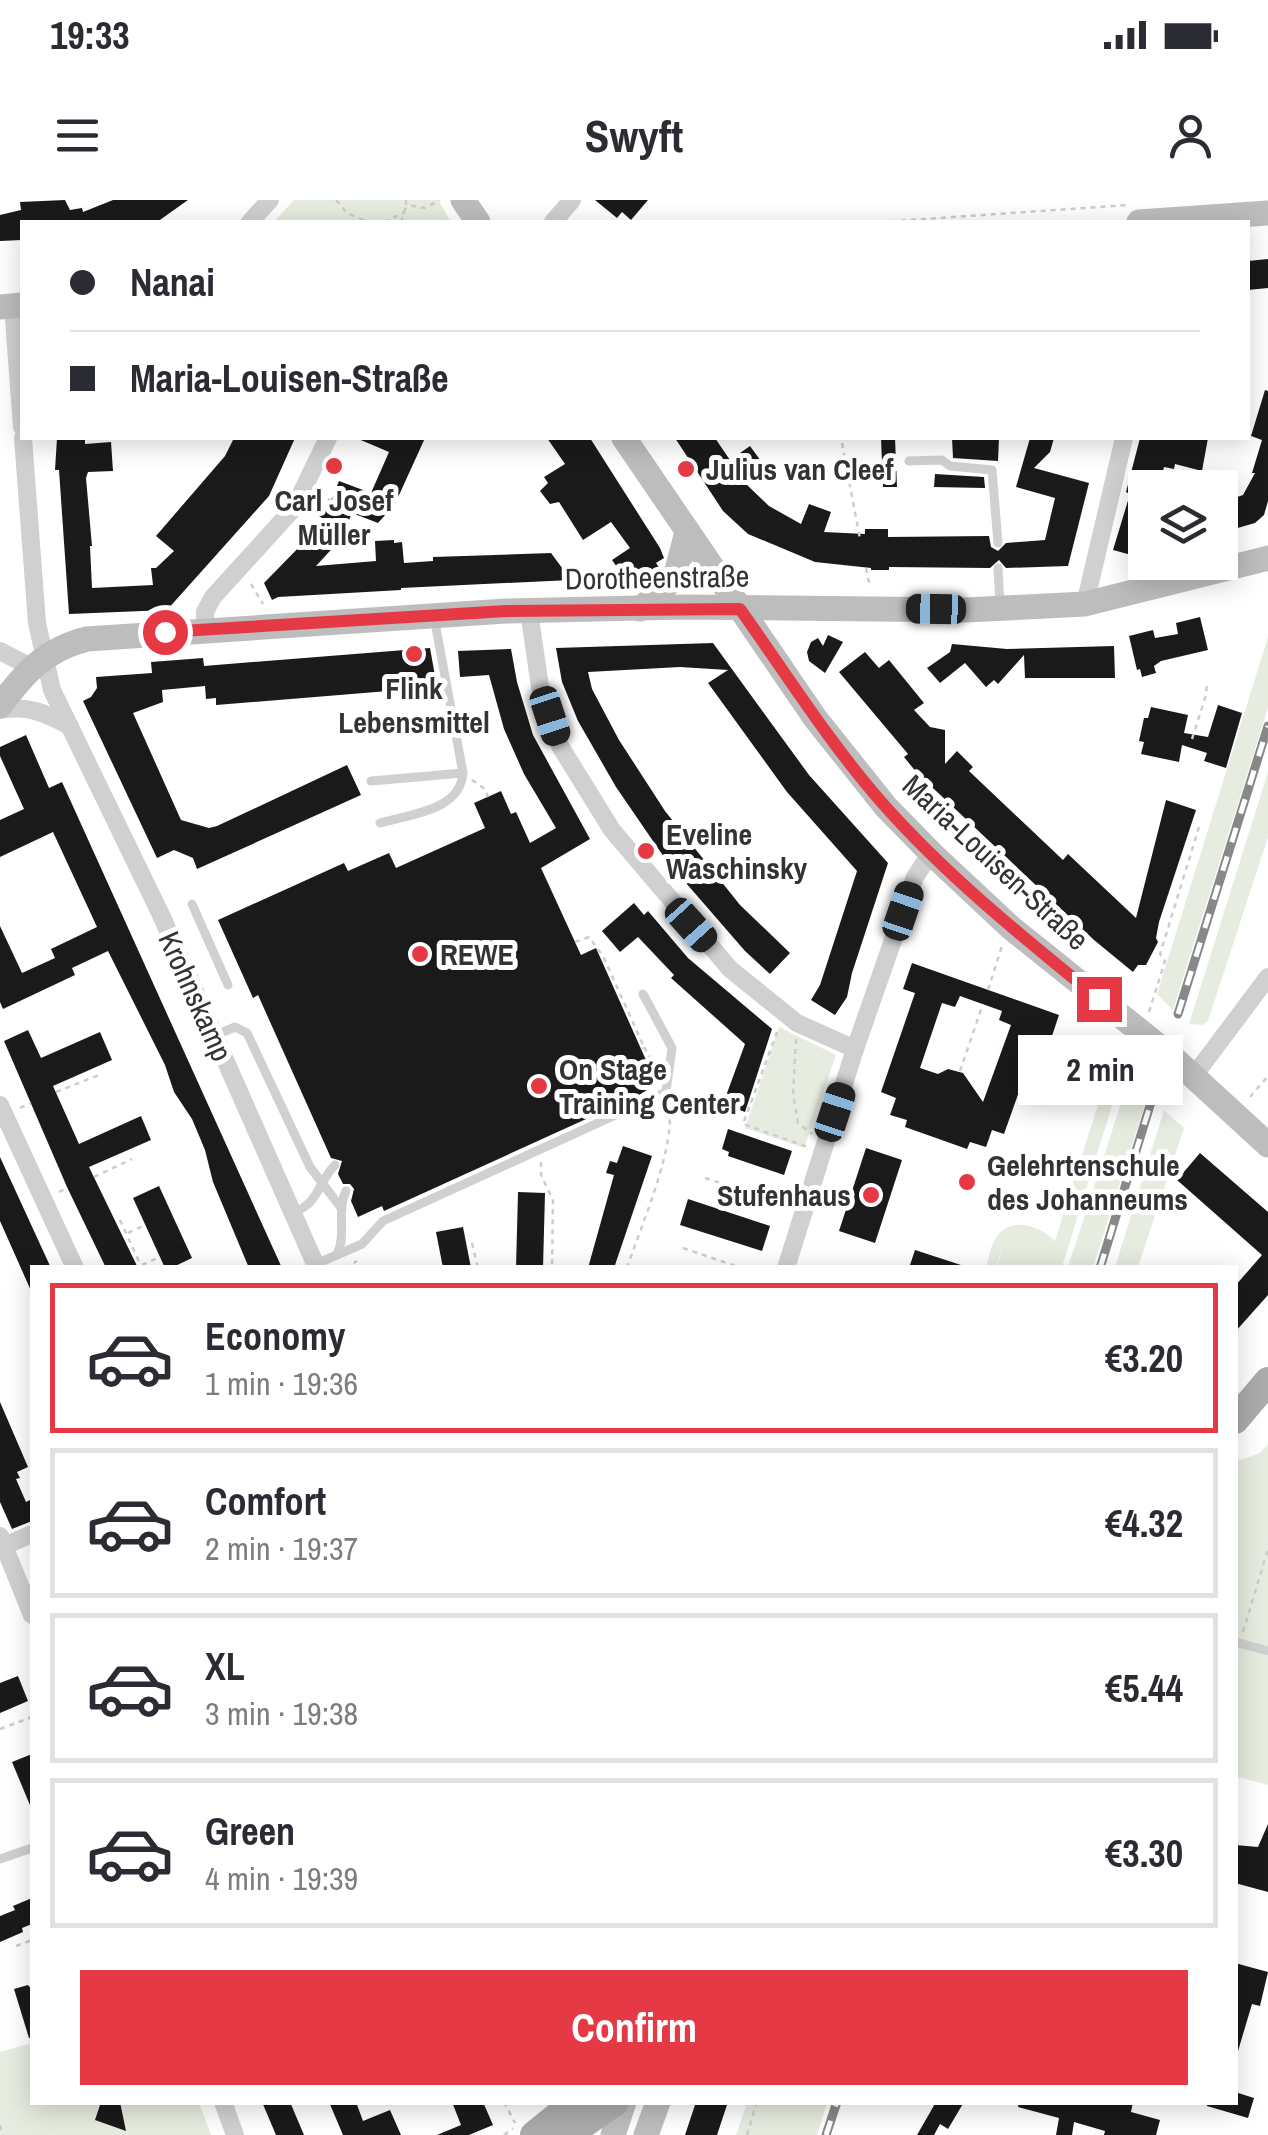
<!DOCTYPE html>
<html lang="en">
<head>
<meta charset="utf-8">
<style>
	:root { --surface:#fff; --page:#f2f2f3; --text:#2b2b33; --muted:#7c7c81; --line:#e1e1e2; --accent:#e63946 }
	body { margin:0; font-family:"Archivo Narrow",sans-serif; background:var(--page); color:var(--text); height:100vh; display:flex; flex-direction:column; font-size:38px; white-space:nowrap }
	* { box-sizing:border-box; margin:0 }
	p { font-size:32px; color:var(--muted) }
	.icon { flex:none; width:55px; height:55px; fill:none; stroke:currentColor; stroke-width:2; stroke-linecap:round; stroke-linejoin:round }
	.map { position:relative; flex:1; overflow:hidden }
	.drawer { position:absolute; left:30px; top:1065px; width:1208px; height:840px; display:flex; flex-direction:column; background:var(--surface); border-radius:0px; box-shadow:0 5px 25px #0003 }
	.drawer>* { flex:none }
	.guide { position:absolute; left:20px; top:20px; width:1230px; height:220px; border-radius:0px; box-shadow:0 5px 25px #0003; display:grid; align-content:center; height:220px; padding:0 50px; background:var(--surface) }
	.controls { position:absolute; left:1128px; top:270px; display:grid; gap:20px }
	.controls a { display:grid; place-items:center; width:110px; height:110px; border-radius:0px; background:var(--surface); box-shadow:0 5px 25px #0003; font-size:50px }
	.end { position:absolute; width:45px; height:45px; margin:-22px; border:12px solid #e63946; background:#fff; box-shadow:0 0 0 5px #fff }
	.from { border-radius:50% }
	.bubble { position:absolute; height:70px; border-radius:0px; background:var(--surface); box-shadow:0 5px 25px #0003; font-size:32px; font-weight:700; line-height:70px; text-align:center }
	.car { position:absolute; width:30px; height:60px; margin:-30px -15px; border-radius:12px; box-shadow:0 0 8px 2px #0007; background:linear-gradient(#222 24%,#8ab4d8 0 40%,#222 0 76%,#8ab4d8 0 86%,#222 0) }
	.guide b { display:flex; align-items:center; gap:35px; height:95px; font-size:38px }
	.guide b+b { border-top:2px solid var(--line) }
	.guide i { width:25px; height:25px; background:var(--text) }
	ul { padding:18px 0 0; list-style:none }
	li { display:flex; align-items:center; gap:30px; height:150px; margin:0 20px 15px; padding:0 30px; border:5px solid var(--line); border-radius:0px }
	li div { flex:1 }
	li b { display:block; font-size:38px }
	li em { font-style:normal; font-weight:700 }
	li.active { border-color:var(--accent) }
	li>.icon { width:90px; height:90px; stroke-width:1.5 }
	.button { display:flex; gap:20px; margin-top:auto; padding:20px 50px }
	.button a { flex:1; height:115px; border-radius:0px; background:var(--accent); color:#fff; font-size:40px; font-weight:700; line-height:115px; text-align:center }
	.status { display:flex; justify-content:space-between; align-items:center; height:70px; padding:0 50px; background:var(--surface); direction:ltr }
	.status svg { height:28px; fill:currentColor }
	header { display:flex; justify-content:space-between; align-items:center; height:130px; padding:0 50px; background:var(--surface); font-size:45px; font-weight:700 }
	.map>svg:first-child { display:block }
</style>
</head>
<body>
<div class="status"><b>19:33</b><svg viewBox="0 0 49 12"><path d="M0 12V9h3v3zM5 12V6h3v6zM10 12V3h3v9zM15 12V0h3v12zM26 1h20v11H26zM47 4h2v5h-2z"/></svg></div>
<header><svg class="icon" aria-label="menu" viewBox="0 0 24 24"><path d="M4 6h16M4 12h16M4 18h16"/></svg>Swyft<svg class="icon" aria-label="person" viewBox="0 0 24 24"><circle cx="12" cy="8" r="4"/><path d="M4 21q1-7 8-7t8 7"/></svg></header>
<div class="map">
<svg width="1268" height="1935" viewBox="0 0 1268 1935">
	<rect width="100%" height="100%" fill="#fff"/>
	<g fill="#e6ecdf">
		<path d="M294 0H438L451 22H274Z"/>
		<path d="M1268 437V508L1173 810 1157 794Z"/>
		<path d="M1268 572V637L1208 821 1202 825 1189 824Z"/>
		<path d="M779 827 836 855 804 948 745 928Z"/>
		<path d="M1107 876 1120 880 1062 1067H997L1003 1046 996 1067H986C989 1058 991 1044 997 1036 1014 1015 1041 1027 1055 1041Z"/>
		<path d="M1133 881 1148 895 1093 1067H1068L1123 897Z"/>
		<path d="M1164 910 1184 928 1138 1067H1115Z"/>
		<path d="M1268 1244V1585L1235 1576V1262L1260 1253Z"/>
		<path d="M32 1843V1902L199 1903 211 1935H0V1852Z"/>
		<path d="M747 1903V1902L827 1903 817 1935H736Z"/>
	</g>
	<g fill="#1a1a1a" fill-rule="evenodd">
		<path d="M65 0 70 10 82 8 83 12 113 0H188L157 22H22V40L0 41V15L21 10 20 2Z"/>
		<path d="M595 0H648L631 20 622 12 617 18Z"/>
		<path d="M1268 59V88L1248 90V61Z"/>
		<path d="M1265 190 1268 191V301L1264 315 1255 323 1220 333V303L1243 295 1255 273H1252L1262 240 1251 236Z"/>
		<path d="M57 238H85V244L111 242 113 271 88 272 86 278 92 346H90L92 388 153 385 151 368H156L174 351 156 336 225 256 234 238H295L269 296 167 410 69 414 59 270H55Z"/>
		<path d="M356 238H425L395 304 378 323 352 313 341 339 316 366 376 361 375 341 394 340V343L402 342 404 363 433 361V357L551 353 571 380 401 388V390L278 397 272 400 264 383 306 340 322 318 319 316 328 299 331 300 339 281 371 293 389 252Z"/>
		<path d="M547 238H590L660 348 664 358 656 363 660 369 647 378 642 371 633 378 630 373 624 377 612 360 630 348 611 322 583 340 559 302 550 304 540 291 548 283 544 277 565 264Z"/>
		<path d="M675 238H715L730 260 750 246 766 268 745 283 769 306 801 324 809 304 831 312 824 332 865 334V329H888V337L989 336 991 347 998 351 1006 343 1045 340 1055 298 1016 287 1030 238H1054L1050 252 1034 268 1089 283 1068 366 1006 368 999 360 990 368 889 367V370H871V368L815 362 748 334 723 311Z"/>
		<path d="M881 238H895L897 287H883Z"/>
		<path d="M952 238H999L998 261 953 258Z"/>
		<path d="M1140 238H1208L1202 271 1175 264 1174 269 1164 267 1159 288H1145V353L1135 356 1113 350 1130 294 1126 292Z"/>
		<path d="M935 274 984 277 985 288 934 287Z"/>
		<path d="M1200 417 1208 450 1161 461 1154 466 1156 473 1142 477 1140 469 1137 470 1129 436 1153 430 1155 438 1178 434 1176 423Z"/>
		<path d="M828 435 843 442 825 473 809 461 807 452 811 442 818 438 823 446Z"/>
		<path d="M713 443 809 575 888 663 852 773 847 797 835 815 811 800 820 785 857 671 787 592 708 483 728 470 680 467 588 472 592 489 619 540 665 611 740 705 790 753 770 774 745 751 666 660 616 587 578 521 562 482 556 448Z"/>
		<path d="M952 444 1007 449 1114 446 1115 478H1025L1024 455 998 484 994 480 986 487 965 463 940 483 927 468 950 452Z"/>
		<path d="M430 448 437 487 216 505V498L206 499 205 486 162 490 163 502 133 513 181 620 209 628 217 626 347 565 361 595 197 669 193 658 174 650 157 658 83 501 91 497 97 488 96 477 152 473 151 462 203 458 204 466Z"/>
		<path d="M511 449 517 482 533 535 590 639 541 668 581 755 596 748 654 878 647 881 650 888 639 895 384 1011 382 1006 358 1017 351 1001 354 989 350 984H343L338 974 342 961 331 958 258 795 253 798 218 720 344 663 348 671 389 653 396 668 485 628 474 603 501 591 511 614 516 612 530 643 556 628 524 574 504 529 489 475 460 477 458 451Z"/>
		<path d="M865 452 879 468 889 460 924 503 914 510 930 527 945 530V564L957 551 973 567 969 571 1063 660 1068 654 1136 718 1166 600 1196 610 1159 722 1156 738 1158 742 1146 765H1138L1133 772 1094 740 917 573 904 557 908 554 839 472Z"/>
		<path d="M1218 505 1242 513 1226 568 1204 561 1207 553 1182 545 1179 562 1141 554 1144 542 1139 541 1144 518H1148L1151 507 1188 515 1184 533 1208 537Z"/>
		<path d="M26 535 49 588 62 582 282 1068H249L213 982 205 950 192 919 174 892 165 865 108 751 72 768 75 775 3 809 0 802V726L22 773 55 758 51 749 97 727 53 632 0 657V620L24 609 0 556V547Z"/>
		<path d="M634 703 644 715 648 711 688 758 772 829 745 912 723 904 745 844 671 778 674 775 638 737 620 752 602 731Z"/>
		<path d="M912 763 1059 815 1051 839 1039 835 1004 934 992 930 986 947 970 942 967 949 905 927 907 920 890 915 896 898 881 892 915 793 903 789ZM960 796 1002 811 999 820 1011 825 983 902 963 873 948 869 938 874 920 868 942 803 955 807Z"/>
		<path d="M28 830 41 858 100 832 112 860 53 886 79 944 141 916 151 940 89 967 138 1068H106L67 987 4 841Z"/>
		<path d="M728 929 792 951 784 975 728 956 729 952 722 949Z"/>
		<path d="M623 946 652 956 614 1068H588L614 975 606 973 610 961 617 963Z"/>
		<path d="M866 948 902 960 875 1043 839 1031Z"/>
		<path d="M1200 953 1268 1012V1095L1235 1132V1086L1262 1055 1177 980Z"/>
		<path d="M0 957 51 1068H32V1093L0 1021Z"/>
		<path d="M159 986 192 1058 171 1068H165L133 998Z"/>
		<path d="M518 992 545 993 543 1068H516Z"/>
		<path d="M688 999 770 1026 762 1051 680 1025Z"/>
		<path d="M463 1027 471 1068H443L436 1032Z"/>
		<path d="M915 1050 961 1065V1068H909Z"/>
		<path d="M0 1202 28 1267 17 1272 20 1278 16 1279 26 1302 32 1299V1321L12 1329 0 1302Z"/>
		<path d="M18 1476 28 1501 0 1513V1483Z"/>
		<path d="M32 1554V1610L12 1562Z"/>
		<path d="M1268 1624V1692L1235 1683V1645L1258 1647Z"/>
		<path d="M32 1698V1724L22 1728 23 1732 0 1742V1716L15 1710 13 1706Z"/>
		<path d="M1235 1763 1268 1772 1260 1806 1252 1804 1238 1851H1235Z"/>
		<path d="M28 1785 32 1790V1838H29L14 1789Z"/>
		<path d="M1235 1892 1254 1898 1248 1918 1207 1906V1902H1235Z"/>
		<path d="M101 1902H120L126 1931 95 1920Z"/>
		<path d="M262 1902H290L304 1935H276Z"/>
		<path d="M329 1902H356L363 1921 390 1910 401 1935H343Z"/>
		<path d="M452 1902H483L493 1925 469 1935H437L461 1925Z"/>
		<path d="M696 1902H728L717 1935H685Z"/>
		<path d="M936 1902H964L948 1929 940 1924 934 1935H917Z"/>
		<path d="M1019 1902H1133L1131 1912 1160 1920 1156 1935H1104L1105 1931 1074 1922 1072 1935H1056L1059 1918 1018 1907Z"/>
	</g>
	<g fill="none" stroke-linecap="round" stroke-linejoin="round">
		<g stroke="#cdcdcd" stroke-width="2.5" stroke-dasharray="5 5" stroke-linecap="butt">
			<path d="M336 0 347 13 368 22"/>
			<path d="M406 0V5L425 8 440 0"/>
			<path d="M384 22 405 12"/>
			<path d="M401 22 406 6"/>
			<path d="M881 22 1128 5"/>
			<path d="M842 243 860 339"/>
			<path d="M866 368 870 387"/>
			<path d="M251 384 263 404"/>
			<path d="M1192 539 1206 495 1207 483"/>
			<path d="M472 580 485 589 488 597"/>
			<path d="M575 742 589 737 603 756 644 847 641 849"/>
			<path d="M988 790 1002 746"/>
			<path d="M1149 812 1165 761 1160 754 1199 627"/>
			<path d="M777 832 743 924 808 947"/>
			<path d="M796 839 793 894 798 923 812 934"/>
			<path d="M644 847 657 870"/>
			<path d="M960 871 983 804"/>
			<path d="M56 892 99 875"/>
			<path d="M1250 897 1268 876"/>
			<path d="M20 908 31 903"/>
			<path d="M541 962V975L553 1000 552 1068"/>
			<path d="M94 977 132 959"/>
			<path d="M705 978 788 1005"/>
			<path d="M59 992 67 988"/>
			<path d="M120 1020 142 1068"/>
			<path d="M128 1033 145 1025"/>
			<path d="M472 1043 478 1068"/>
			<path d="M683 1048 741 1068"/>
			<path d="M142 1065 160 1057"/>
			<path d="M345 1068 357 1061"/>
			<path d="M627 1068C641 1026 676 947 669 906"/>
			<path d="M1243 1432 1268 1349"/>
			<path d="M0 1529 32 1517"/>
			<path d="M16 1746 32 1740"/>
			<path d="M504 1902 515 1923"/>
			<path d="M0 1925 3 1935"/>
			<path d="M504 1935 513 1928"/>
			<path d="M747 1935 757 1902"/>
		</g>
		<g stroke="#d0d0d0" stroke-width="9">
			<path d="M909 261 942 260 950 266 992 270 998 343"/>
			<path d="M998 368 1000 406"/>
			<path d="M371 581 463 573"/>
			<path d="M380 623C410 614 460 611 463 573L434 417"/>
			<path d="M192 704 228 785"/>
			<path d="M214 836 235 827 247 833 310 967 342 1009"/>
			<path d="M293 1013C320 1002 316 985 335 965"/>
			<path d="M337 1054C347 1035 336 1011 346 991"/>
			<path d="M316 1064 362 1044 383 1021 666 892 672 848 643 794"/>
			<path d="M1235 1442 1268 1451"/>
			<path d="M0 1659 32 1648"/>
		</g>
		<g stroke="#d0d0d0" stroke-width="18">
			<path d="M250 22 270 0"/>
			<path d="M553 22 572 0"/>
			<path d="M13 106 22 227"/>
			<path d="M23 238 37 423 52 490 162 717 317 1068"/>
			<path d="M1085 404 1124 238"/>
			<path d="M529 411 540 487 560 546 612 630 730 769 797 823 855 849"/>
			<path d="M205 429V412L213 397 294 308 328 238"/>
			<path d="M0 451 31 467"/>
			<path d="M0 510C29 505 45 513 70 526"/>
			<path d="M1193 877 1268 777"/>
			<path d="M0 905 75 1068"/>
			<path d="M786 1068 855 849 915 677 931 653"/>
			<path d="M0 1336 32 1415"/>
			<path d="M4 1346 32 1334"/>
			<path d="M223 1902 235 1935"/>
		</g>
		<g stroke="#bdbdbd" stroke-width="25">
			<path d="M463 0 478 22"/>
			<path d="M1139 22 1268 13"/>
			<path d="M0 107 22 105"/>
			<path d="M624 238 815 518 886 607 931 653 1010 727 1171 856 1268 945"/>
			<path d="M640 409 675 378 687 332"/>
			<path d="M0 506C24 473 46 449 87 439L506 411 684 407 966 410 1085 404 1268 358"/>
			<path d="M613 1935 624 1902"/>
			<path d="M646 1935 658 1902"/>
		</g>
		<g stroke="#ababab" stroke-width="28">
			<path d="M1235 1220 1268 1181"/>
			<path d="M534 1935 575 1902"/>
			<path d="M568 1935 615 1902"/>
		</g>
		<g stroke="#888" stroke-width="9">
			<g id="rail">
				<path d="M1178 814 1268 526"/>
				<path d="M1100 1068 1152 899"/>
				<path d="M826 1935 837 1902"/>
			</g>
		</g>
		<use href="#rail" stroke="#fff" stroke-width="5" stroke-dasharray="15" stroke-linecap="butt"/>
	</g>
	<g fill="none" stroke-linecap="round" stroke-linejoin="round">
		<path stroke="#e63946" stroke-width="12" d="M165 432 506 411 740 409C787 475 830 544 884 605 948 677 1024 738 1099 799"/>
	</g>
	<g fill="#e63946" stroke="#fff" stroke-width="4">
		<circle cx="334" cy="266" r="10"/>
		<circle cx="686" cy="269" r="10"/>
		<circle cx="414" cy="454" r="10"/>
		<circle cx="646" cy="651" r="10"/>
		<circle cx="420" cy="754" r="10"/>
		<circle cx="539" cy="886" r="10"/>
		<circle cx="967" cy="982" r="10"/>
		<circle cx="871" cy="995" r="10"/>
	</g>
	<g text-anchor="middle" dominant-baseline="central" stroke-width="10" stroke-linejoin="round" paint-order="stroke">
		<g font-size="30" font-weight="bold" fill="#333" stroke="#fff" text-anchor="start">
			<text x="706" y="269">Julius van Cleef</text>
			<text x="334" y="300" text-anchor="middle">Carl Josef<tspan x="334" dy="34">Müller</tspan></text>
			<text x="414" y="488" text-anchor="middle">Flink<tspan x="414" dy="34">Lebensmittel</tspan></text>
			<text x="666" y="634">Eveline<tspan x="666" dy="34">Waschinsky</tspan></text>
			<text x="440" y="754">REWE</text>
			<text x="559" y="869">On Stage<tspan x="559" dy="34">Training Center</tspan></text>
			<text x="987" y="965">Gelehrtenschule<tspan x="987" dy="34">des Johanneums</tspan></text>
			<text x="851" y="995" text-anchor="end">Stufenhaus</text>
		</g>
		<g font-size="30" fill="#333" stroke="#fff">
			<text transform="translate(657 377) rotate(-1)">Dorotheenstraße</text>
			<text transform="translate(996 662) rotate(43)">Maria-Louisen-Straße</text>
			<text transform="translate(196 796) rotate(66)">Krohnskamp</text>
		</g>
	</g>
</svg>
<div class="controls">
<a><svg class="icon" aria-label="layers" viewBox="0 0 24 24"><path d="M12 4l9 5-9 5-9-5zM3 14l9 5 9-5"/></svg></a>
</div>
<i class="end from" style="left:165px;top:432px"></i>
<i class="end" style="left:1099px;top:799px"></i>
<div class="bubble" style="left:1018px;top:835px;width:165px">2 min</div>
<i class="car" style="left:936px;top:409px;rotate:271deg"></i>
<i class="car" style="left:550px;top:516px;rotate:162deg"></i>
<i class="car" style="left:903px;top:711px;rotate:19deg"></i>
<i class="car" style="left:691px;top:725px;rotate:138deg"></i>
<i class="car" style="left:835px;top:912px;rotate:18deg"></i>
<div class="guide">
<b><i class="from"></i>Nanai</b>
<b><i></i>Maria-Louisen-Straße</b>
</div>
<section class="drawer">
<ul>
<li class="active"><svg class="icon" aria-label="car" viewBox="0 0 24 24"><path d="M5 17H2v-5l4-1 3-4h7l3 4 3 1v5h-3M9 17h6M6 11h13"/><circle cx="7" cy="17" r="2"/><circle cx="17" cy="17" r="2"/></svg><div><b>Economy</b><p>1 min · 19:36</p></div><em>€3.20</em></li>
<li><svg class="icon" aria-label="car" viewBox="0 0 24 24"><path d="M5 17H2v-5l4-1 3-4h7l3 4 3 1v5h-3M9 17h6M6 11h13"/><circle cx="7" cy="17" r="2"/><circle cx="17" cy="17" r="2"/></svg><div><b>Comfort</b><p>2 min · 19:37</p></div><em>€4.32</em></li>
<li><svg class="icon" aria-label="car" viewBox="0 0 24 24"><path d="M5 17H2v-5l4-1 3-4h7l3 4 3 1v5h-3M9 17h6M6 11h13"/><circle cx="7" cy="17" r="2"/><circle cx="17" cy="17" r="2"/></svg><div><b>XL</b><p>3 min · 19:38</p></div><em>€5.44</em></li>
<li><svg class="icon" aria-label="car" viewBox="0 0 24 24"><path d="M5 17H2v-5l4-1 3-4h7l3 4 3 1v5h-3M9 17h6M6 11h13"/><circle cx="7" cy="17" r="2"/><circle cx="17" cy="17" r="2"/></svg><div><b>Green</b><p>4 min · 19:39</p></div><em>€3.30</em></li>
</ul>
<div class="button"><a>Confirm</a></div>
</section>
</div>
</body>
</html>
